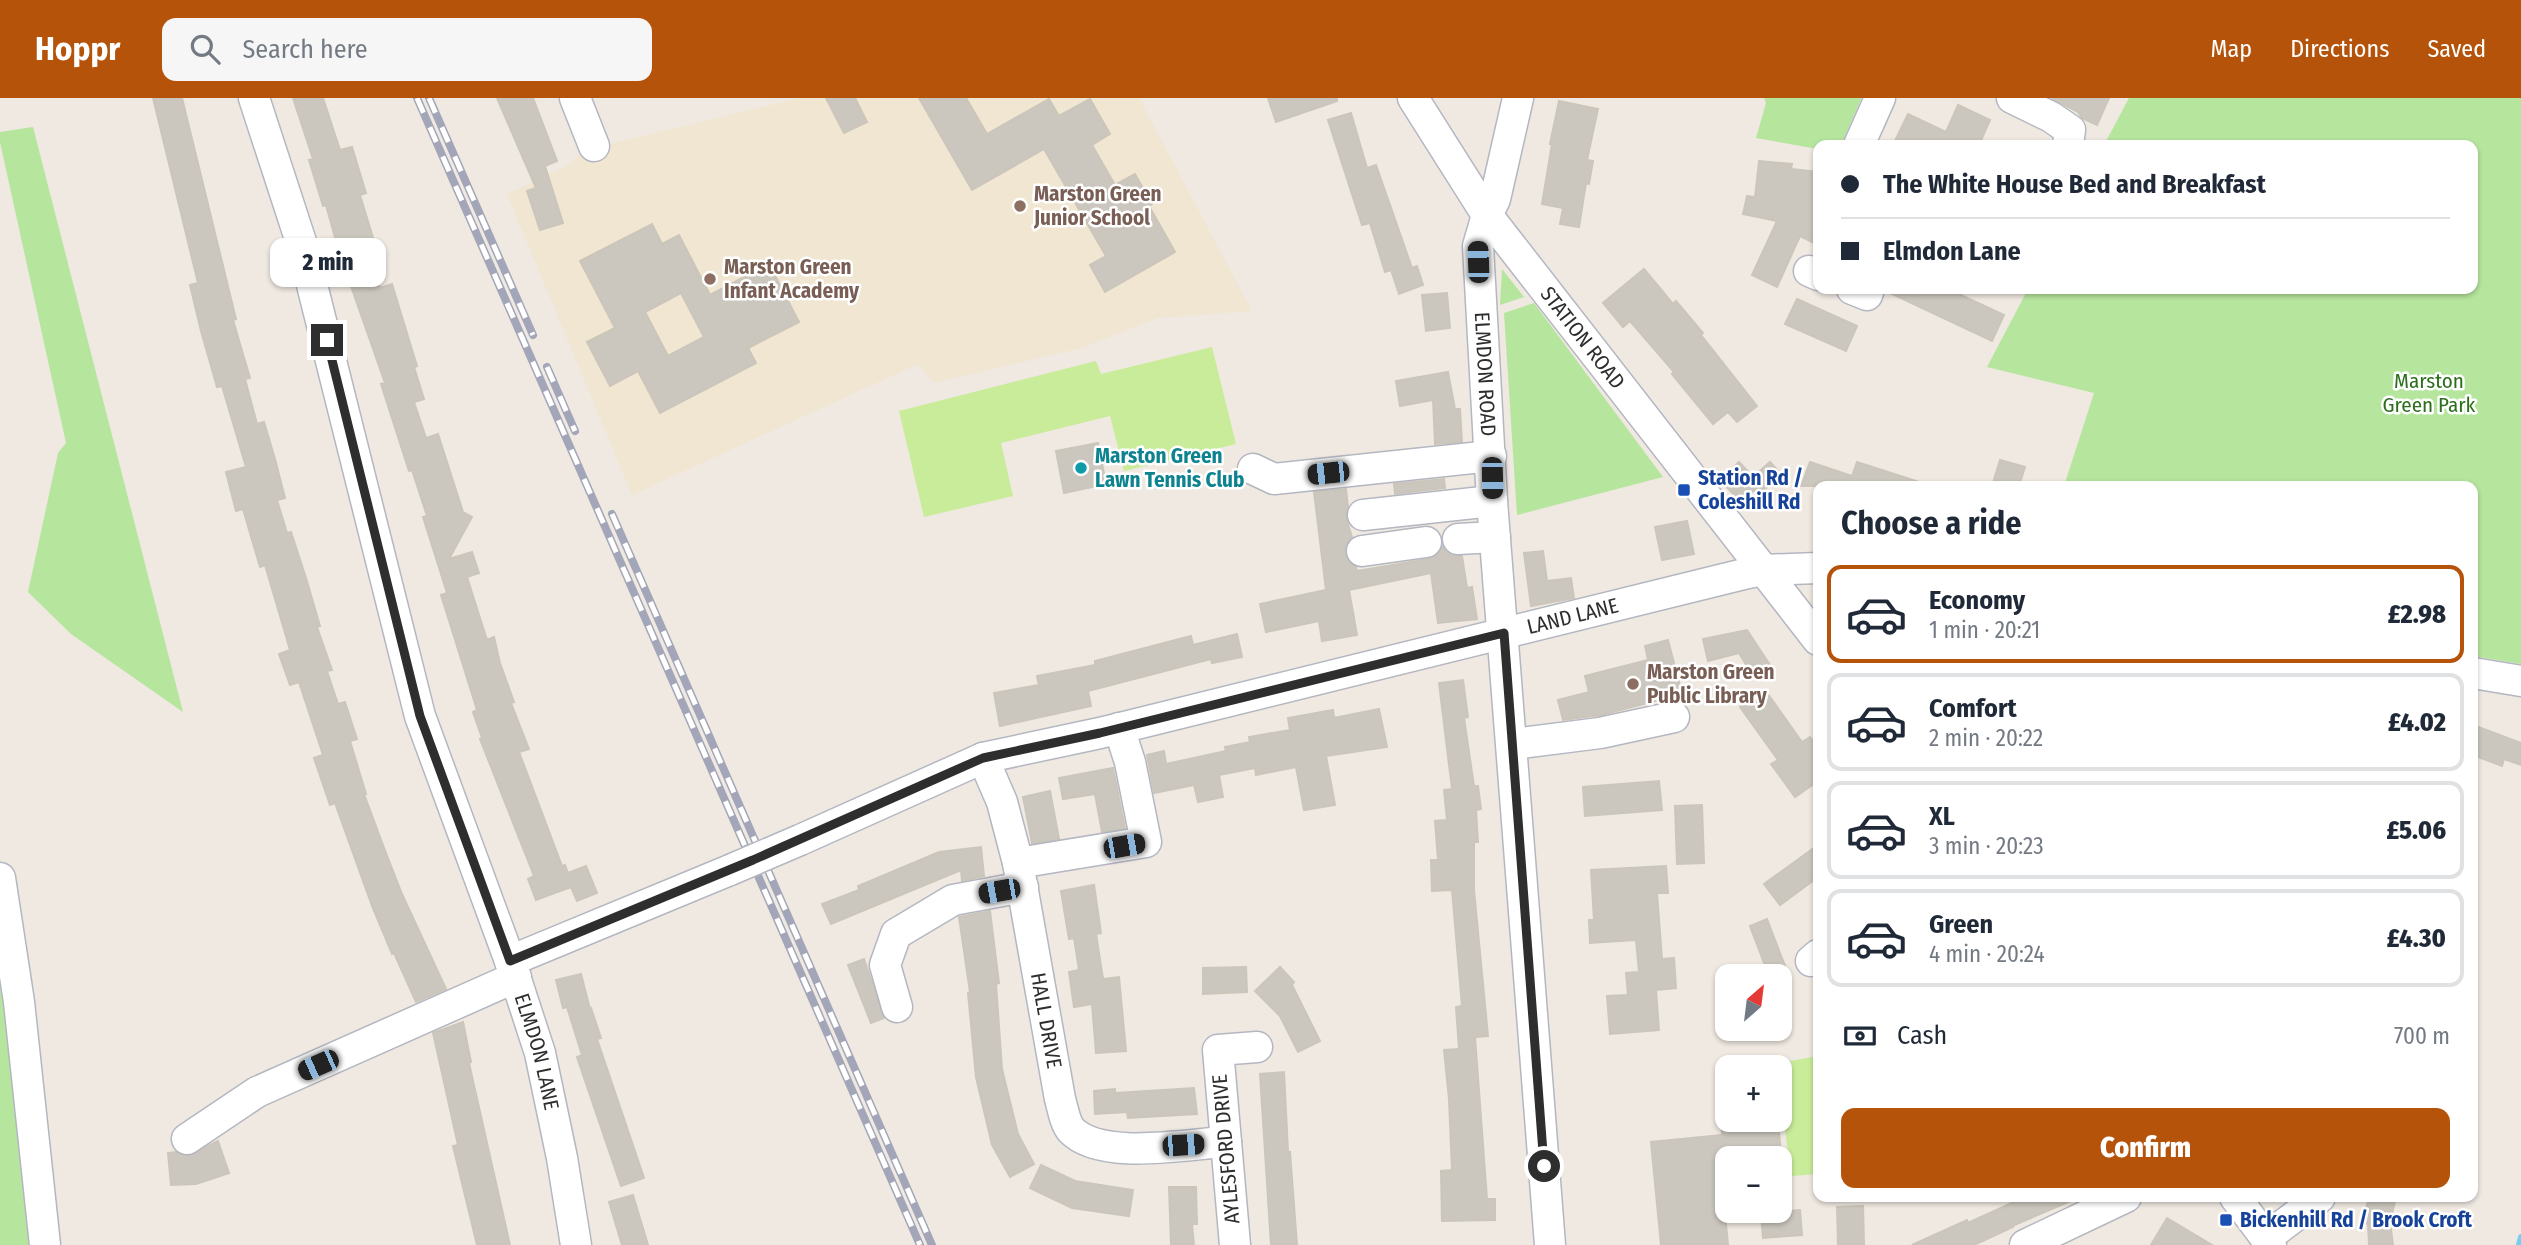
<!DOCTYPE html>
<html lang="en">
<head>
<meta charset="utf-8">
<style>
	:root { --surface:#fff; --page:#f6f6f7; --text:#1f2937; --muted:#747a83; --line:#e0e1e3; --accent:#b45309 }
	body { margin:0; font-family:"Fira Sans Condensed",sans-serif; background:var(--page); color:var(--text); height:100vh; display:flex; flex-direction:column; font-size:26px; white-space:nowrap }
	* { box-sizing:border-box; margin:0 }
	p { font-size:23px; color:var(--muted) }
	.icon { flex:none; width:38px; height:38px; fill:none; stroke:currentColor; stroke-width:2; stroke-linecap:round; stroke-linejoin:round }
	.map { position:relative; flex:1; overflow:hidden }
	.drawer { position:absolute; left:1813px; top:383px; width:665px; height:721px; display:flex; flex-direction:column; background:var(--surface); border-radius:14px; box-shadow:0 2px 5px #0004 }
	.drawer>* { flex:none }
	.top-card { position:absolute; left:1813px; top:42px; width:665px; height:154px; border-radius:14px; box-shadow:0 2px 5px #0004; display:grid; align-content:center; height:154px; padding:0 28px; background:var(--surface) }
	.needle { width:46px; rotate:28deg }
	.tools { position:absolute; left:1715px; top:866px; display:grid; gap:14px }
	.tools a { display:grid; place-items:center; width:77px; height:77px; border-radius:14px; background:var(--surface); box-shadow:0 2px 5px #0004; font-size:35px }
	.end { position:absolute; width:32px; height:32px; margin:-16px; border:9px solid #2e2e2e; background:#fff; box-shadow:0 0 0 4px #fff }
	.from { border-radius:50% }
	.bubble { position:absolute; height:49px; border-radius:14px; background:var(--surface); box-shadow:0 2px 5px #0004; font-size:23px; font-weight:800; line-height:49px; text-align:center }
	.car { position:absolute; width:21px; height:42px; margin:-21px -10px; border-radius:9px; box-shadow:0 0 5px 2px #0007; background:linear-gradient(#222 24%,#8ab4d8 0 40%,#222 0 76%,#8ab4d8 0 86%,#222 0) }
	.top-card b { display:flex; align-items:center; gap:24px; height:66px; font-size:26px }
	.top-card b+b { border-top:2px solid var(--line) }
	.top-card i { width:18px; height:18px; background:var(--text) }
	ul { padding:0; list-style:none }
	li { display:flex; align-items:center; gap:21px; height:98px; margin:0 14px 10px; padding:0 14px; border:4px solid var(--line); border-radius:14px }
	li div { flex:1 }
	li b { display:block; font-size:26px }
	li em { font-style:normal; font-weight:800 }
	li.current { border-color:var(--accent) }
	li>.icon { width:63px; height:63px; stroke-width:1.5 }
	h2 { padding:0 28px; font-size:32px; line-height:84px }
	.pay { display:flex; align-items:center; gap:18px; height:77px; padding:0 28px; font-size:26px }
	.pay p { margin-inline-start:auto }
	.button { display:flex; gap:14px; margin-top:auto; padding:14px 28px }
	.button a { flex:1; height:80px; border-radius:14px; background:var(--accent); color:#fff; font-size:28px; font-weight:800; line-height:80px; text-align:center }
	header { display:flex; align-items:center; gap:42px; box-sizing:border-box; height:98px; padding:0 35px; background:var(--accent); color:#fff }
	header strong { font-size:33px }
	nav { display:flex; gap:38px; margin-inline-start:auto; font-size:24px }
	.search { width:490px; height:63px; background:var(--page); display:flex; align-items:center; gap:18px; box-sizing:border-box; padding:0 24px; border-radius:14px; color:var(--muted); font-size:26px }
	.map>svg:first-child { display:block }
</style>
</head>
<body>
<header>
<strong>Hoppr</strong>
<div class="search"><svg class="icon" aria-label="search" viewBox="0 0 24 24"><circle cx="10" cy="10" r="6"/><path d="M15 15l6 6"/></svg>Search here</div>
<nav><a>Map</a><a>Directions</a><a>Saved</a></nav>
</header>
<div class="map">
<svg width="2521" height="1147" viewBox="0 0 2521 1147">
	<rect width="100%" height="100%" fill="#efe9e1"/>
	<path fill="#f0e6d1" d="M800 0H1139L1252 213 1158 220 1081 250 934 285 918 266 632 397 507 96 565 69 583 54 601 48Z"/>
	<g fill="#b6e59e">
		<path d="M1764 0H1861V1L1841 47H1818V51L1756 40 1766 5Z"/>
		<path d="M2129 0H2521V566L2473 558V388H2064L2094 295 1987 269 2028 191H2473V47H2104Z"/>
		<path d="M33 29 183 614 71 536 28 494 58 355 66 345 0 44V34Z"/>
		<path d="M1502 171 1524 199 1500 207Z"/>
		<path d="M1534 205 1663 379 1517 417 1504 215Z"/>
		<path d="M0 832 46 1147H0Z"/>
	</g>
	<g fill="#c9ec9a">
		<path d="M1212 249 1236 346 1124 373 1110 318 1001 345 1013 398 924 419 899 313 1096 263 1101 276Z"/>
		<path d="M1817 958 1818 1076 1791 1078 1780 992V970L1777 969 1776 966Z"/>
	</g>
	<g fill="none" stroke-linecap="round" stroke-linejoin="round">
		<path stroke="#75cff0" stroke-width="6" d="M2519 1147 2521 1139"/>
	</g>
	<g fill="#cbc7bf" stroke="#cbc5ba" stroke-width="2" fill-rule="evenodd">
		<path d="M153 0H182L236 221 233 222 250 280 245 281 257 326 264 324 275 361 285 400 277 402 287 435 291 434 306 480 320 528 317 529 332 572 327 573 338 606 345 604 357 641 350 643 366 696H364L384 750 402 796 446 891 416 904 394 855 392 856 372 808 335 705 330 707 314 660 323 657 299 584 290 587 279 556 290 552 265 467 260 469 243 411 236 413 226 374 246 369 222 288 217 289 201 233 190 187 198 185Z"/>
		<path d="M293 0H323L340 52 352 49 366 95 360 97 374 143 366 145 380 190 392 186 417 268 414 269 424 301 414 304 426 340 438 336 463 414 472 419 449 461 472 454 479 475 467 479 487 542 494 539 500 565 514 604 511 605 529 651 519 654 562 768 565 767 568 775 586 768 597 795 577 803 571 789 536 802 528 781 534 778 480 641 482 640 473 614 477 612 441 497 447 495 423 419 427 418 412 372 409 373 381 286 385 285 339 154 326 107 323 108 309 62 313 61Z"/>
		<path d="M497 0H533L557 63 545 68 563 125 540 132 527 93 536 90Z"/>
		<path d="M826 0H855L867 24 844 35Z"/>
		<path d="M919 0H966L987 36 1049 1 1059 18 1090 1 1110 36 1092 47 1115 87 1135 76 1152 106 1149 108 1175 154 1105 194 1090 167 1106 158 1044 51 972 92Z"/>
		<path d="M1268 0H1337V3L1276 24Z"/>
		<path d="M2052 0H2109L2097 27 2082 20 2078 14Z"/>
		<path d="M1559 3 1598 11 1587 62 1593 63 1589 86 1586 85 1579 129 1560 126 1563 110 1542 106 1552 46H1550Z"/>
		<path d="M1958 7 1990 22 1979 47H1893L1908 16 1946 34Z"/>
		<path d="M1351 15 1367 70 1376 67 1412 170 1417 168 1423 187 1399 196 1391 172 1385 174 1370 125 1362 127 1328 22Z"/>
		<path d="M1759 63 1792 66 1791 71 1818 74V147L1800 138 1777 189 1752 177 1777 123 1743 116 1747 98 1755 99Z"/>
		<path d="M652 126 662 146 679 137 710 197 769 166 799 224 748 250 756 265 660 315 638 273 610 288 587 244 615 230 580 163ZM681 195 704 239 668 258 645 214Z"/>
		<path d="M1644 171 1673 206 1676 203 1703 235 1701 237 1757 308 1737 324 1728 314 1713 326 1672 276 1674 274 1630 223 1623 229 1603 205Z"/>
		<path d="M1886 191H1948L2004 217 1992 243 1886 193Z"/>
		<path d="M1447 195 1450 230 1426 233 1422 197Z"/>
		<path d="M1797 201 1857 228 1846 253 1785 226Z"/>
		<path d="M1448 274 1455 311H1460L1462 344 1435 346 1433 302 1400 308 1396 283Z"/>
		<path d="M1098 345 1106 386 1064 395 1056 353Z"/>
		<path d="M2000 362 2025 369 2019 388H1992Z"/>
		<path d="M1739 364 1753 379 1770 364 1781 376 1759 397 1754 392 1741 404 1720 382Z"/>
		<path d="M1810 364 1852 378 1857 364 1922 385 1921 388H1801Z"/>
		<path d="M1444 381 1445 390 1395 396 1394 386Z"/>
		<path d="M1346 391 1348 409 1346 420 1352 439 1346 446 1345 455 1348 463 1356 469 1357 473 1428 461 1437 457 1443 448 1450 456 1462 458 1467 490 1472 489 1477 521 1438 525 1431 475 1349 492 1357 537 1322 543 1319 523 1266 534 1260 506 1326 492 1314 394Z"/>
		<path d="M1687 423 1694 456 1662 462 1655 429Z"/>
		<path d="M1543 453 1547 483 1571 480 1574 500 1531 508 1524 455Z"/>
		<path d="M1747 532 1770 567 1753 578 1739 555 1708 563 1703 541Z"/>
		<path d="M1237 536 1242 559 1212 565 1211 561 1088 593 1091 608 1000 628 994 595 1039 587 1037 578 1095 567V563L1191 538 1193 547Z"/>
		<path d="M1668 542 1682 596 1601 617 1563 622 1558 602 1589 594 1585 578 1648 562 1645 548Z"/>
		<path d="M1463 582 1468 619 1464 620 1474 688H1478L1481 711 1476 712 1478 744H1474V792L1488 938 1475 939 1487 1101H1495V1122L1442 1123 1441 1073 1452 1072 1449 1001 1444 952 1459 951 1456 909 1462 908 1452 792 1432 793 1431 762H1438L1435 723 1447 722 1444 692 1452 691 1439 585Z"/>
		<path d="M1765 592 1802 644 1810 639 1818 650V683L1795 699 1771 666 1778 662 1740 609Z"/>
		<path d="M1379 611 1387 649 1326 658 1335 707 1304 712 1296 669 1256 677 1255 670 1219 677 1223 699 1198 704 1194 687 1154 695 1147 657 1164 653 1166 666 1226 653 1225 649 1250 644 1249 639 1290 632 1288 620 1333 612 1334 620Z"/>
		<path d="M2473 627 2521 645V667L2504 661 2502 668 2473 657Z"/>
		<path d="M1113 670 1125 730 1102 734 1095 696 1063 701 1059 680Z"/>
		<path d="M1659 683 1662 712 1585 718 1583 689Z"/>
		<path d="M1050 693 1059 741 1032 745 1023 699Z"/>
		<path d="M1702 707 1704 765 1677 766 1675 708Z"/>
		<path d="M1818 747V779L1780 807 1764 786Z"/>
		<path d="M981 749 984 778 962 783 961 772 831 826 822 806 859 792 858 788 939 754Z"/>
		<path d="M1666 768 1668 795H1657L1662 861 1674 860 1676 890 1656 892 1659 932 1610 936 1607 898 1628 897 1626 875 1639 874 1636 842 1590 845 1589 822H1594L1591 772Z"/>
		<path d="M1094 787 1101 835 1096 836 1103 881 1119 879 1126 953 1096 955 1092 906 1074 909 1069 874 1079 872 1074 840 1069 841 1061 793Z"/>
		<path d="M990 813 999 885 996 886 1002 971 1018 1036 1034 1066 1010 1079 992 1047 976 979 968 895 970 894 959 819Z"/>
		<path d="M1767 821 1780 855 1789 878H1769L1750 828Z"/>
		<path d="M864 861 884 920 871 925 848 867Z"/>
		<path d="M1246 869 1247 894 1203 896V870Z"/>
		<path d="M1280 869 1294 884 1292 887 1320 943 1298 954 1280 918 1255 893Z"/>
		<path d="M581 876 590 911 591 910 601 940 597 941 644 1080 621 1088 577 959 582 957 567 909 563 910 556 882Z"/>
		<path d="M463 924 471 964 469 965 510 1147H477L453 1048 458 1047 433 935Z"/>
		<path d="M1284 974 1288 1054H1290L1297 1147H1271L1260 976Z"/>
		<path d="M1194 990 1197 1016 1128 1020 1127 1014 1095 1016 1094 993 1115 991V995Z"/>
		<path d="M1721 1022H1778L1781 1057 1727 1060V1072L1721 1073 1728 1147H1661L1651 1044 1722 1037Z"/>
		<path d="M218 1043 229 1075 196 1086 171 1087 168 1055 176 1054 189 1058Z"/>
		<path d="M1041 1067 1075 1083 1133 1092 1129 1118 1072 1110 1030 1090Z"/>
		<path d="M1169 1089H1196L1197 1126H1192L1194 1147H1171Z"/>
		<path d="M633 1097 648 1147H622L609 1104Z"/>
		<path d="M2014 1099H2080L2012 1128 2013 1129 1974 1147H1912L1967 1122 1968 1125 2016 1103Z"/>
		<path d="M2369 1099H2396L2390 1124 2393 1147H2369L2368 1126 2362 1125Z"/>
		<path d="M1863 1108 1864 1147H1838L1837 1109Z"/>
		<path d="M1800 1112 1802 1137 1763 1140 1761 1115Z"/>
		<path d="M2167 1120 2212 1147H2151Z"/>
	</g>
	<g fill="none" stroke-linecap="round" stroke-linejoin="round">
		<g stroke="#b4b7c1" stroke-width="33">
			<g id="minor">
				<path id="s1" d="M254 0 302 147 420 618 510 863 540 955 562 1060 576 1147"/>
				<path d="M575 0 594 48"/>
				<path id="s2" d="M1413 0 1487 117 1818 542"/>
				<path id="s3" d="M1518 0 1495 101 1487 117 1478 148 1492 403 1550 1147"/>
				<path d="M2012 0 2051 19 2070 32 2068 47"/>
				<path d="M1859 47 1880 0"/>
				<path d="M1809 173 1818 177"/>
				<path d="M1852 191 1867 197 1869 191"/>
				<path d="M1253 371 1274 381 1491 358"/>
				<path d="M1363 417 1492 403"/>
				<path d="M1458 441 1495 439"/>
				<path d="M1362 453 1426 444"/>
				<path d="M2473 575 2521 583"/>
				<path d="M1513 646 1600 635 1674 619"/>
				<path id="s4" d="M983 660 1002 704 1018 765 1060 1001C1063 1011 1065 1025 1071 1032 1101 1063 1186 1046 1226 1044"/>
				<path id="s5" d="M800 742 983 660 1100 635 1748 475 1762 472 1818 470"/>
				<path d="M1018 765 1146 744 1130 664 1119 630"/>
				<path d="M0 780 19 904 45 1147"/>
				<path d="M510 863 730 772"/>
				<path d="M1811 863 1818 857"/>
				<path d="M897 909 885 867 896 836 953 802 1023 789"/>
				<path d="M187 1041 257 994 516 879"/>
				<path d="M2235 1099 2271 1147"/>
				<path d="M2266 1140 2320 1099"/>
				<path d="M1235 1147 1218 952 1257 949"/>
				<path d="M2025 1147 2126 1099"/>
			</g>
		</g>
		<use href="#minor" stroke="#fff" stroke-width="30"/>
		<g stroke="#a3a6b8" stroke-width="8">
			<g id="rail">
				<path d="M417 0 920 1147"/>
				<path d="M429 0 533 237"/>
				<path d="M547 269 575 333"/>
				<path d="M612 416 932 1147"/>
			</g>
		</g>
		<use href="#rail" stroke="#fff" stroke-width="5" stroke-dasharray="16" stroke-linecap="butt"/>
		<g stroke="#b4b7c1" stroke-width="33" stroke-linecap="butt">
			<path id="minor-bridge" d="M730 772 800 742"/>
		</g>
		<use href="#minor-bridge" stroke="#fff" stroke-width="30"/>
	</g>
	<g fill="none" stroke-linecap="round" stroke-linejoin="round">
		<path stroke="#2e2e2e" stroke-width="9" d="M327 242 420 618 510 863 753 762 983 660 1100 635 1504 535 1544 1068"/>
	</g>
	<g fill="#8d6e63" stroke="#fff" stroke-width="2.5">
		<circle cx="1020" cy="108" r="7"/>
		<circle cx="710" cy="181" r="7"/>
		<circle cx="1633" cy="586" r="7"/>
	</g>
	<circle fill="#0f9aa8" stroke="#fff" stroke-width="2.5" cx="1081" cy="370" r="7"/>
	<g fill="#1a4fb4" stroke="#fff" stroke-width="2.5">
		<rect x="1677" y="385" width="14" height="14" rx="3.5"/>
		<rect x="2219" y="1115" width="14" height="14" rx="3.5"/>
	</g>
	<g text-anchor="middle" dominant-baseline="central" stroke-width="5" stroke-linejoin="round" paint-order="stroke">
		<g font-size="21" font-weight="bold" fill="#785e54" stroke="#fff" text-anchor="start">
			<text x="1034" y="96">Marston Green<tspan x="1034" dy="24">Junior School</tspan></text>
			<text x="724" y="169">Marston Green<tspan x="724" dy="24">Infant Academy</tspan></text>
			<text x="1647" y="574">Marston Green<tspan x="1647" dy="24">Public Library</tspan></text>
		</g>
		<g font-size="21" fill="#2e2e2e" stroke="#fff">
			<text stroke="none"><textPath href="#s2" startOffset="294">STATION ROAD</textPath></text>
			<text stroke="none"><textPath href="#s3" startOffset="282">ELMDON ROAD</textPath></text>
			<text stroke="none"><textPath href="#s5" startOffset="807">LAND LANE</textPath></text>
			<text stroke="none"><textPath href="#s4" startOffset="271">HALL DRIVE</textPath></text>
			<text stroke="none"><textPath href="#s1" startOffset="996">ELMDON LANE</textPath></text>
			<text transform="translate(1226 1051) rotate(-95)">AYLESFORD DRIVE</text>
		</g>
		<g font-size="21" fill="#2c6e1b" stroke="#fff">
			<text x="2429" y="283">Marston<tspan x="2429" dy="24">Green Park</tspan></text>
		</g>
		<g font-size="21" font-weight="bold" fill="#0d838f" stroke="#fff" text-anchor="start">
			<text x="1095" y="358">Marston Green<tspan x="1095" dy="24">Lawn Tennis Club</tspan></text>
		</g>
		<g font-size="21" font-weight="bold" fill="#164399" stroke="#fff" text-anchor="start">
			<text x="1698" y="380">Station Rd /<tspan x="1698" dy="24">Coleshill Rd</tspan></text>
			<text x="2240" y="1122">Bickenhill Rd / Brook Croft</text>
		</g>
	</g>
</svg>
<div class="tools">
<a><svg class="needle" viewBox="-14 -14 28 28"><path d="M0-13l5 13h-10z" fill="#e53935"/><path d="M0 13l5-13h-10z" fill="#747a83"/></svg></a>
<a>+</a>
<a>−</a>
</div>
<i class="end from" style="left:1544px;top:1068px"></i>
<i class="end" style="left:327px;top:242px"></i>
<div class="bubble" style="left:270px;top:140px;width:116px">2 min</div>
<i class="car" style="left:1478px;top:164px;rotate:358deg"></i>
<i class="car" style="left:1328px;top:375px;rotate:264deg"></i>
<i class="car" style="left:1492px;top:380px;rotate:179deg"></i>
<i class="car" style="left:1124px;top:748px;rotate:80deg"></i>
<i class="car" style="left:999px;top:793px;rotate:260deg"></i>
<i class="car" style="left:318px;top:967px;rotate:246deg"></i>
<i class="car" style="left:1183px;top:1047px;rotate:86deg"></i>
<div class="top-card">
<b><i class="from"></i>The White House Bed and Breakfast</b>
<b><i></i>Elmdon Lane</b>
</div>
<section class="drawer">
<h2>Choose a ride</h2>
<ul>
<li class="current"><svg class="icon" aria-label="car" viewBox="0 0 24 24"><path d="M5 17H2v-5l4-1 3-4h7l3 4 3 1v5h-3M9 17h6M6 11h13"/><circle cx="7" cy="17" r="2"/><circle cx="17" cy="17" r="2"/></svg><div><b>Economy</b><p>1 min · 20:21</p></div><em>£2.98</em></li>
<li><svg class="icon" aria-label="car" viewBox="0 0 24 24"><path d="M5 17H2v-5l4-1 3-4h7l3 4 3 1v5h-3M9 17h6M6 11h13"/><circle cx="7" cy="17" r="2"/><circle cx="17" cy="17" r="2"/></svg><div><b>Comfort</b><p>2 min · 20:22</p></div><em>£4.02</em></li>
<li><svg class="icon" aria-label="car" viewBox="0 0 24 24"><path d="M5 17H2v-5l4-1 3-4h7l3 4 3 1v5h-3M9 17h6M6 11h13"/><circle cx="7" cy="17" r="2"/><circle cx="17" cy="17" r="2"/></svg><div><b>XL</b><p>3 min · 20:23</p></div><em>£5.06</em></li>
<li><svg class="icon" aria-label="car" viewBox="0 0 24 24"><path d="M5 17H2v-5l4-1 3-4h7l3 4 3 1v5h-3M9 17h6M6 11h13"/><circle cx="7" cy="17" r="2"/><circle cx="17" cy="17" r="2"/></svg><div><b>Green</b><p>4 min · 20:24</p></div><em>£4.30</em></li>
</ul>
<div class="pay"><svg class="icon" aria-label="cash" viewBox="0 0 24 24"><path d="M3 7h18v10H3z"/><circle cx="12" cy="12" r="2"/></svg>Cash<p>700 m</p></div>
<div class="button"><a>Confirm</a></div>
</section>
</div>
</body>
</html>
